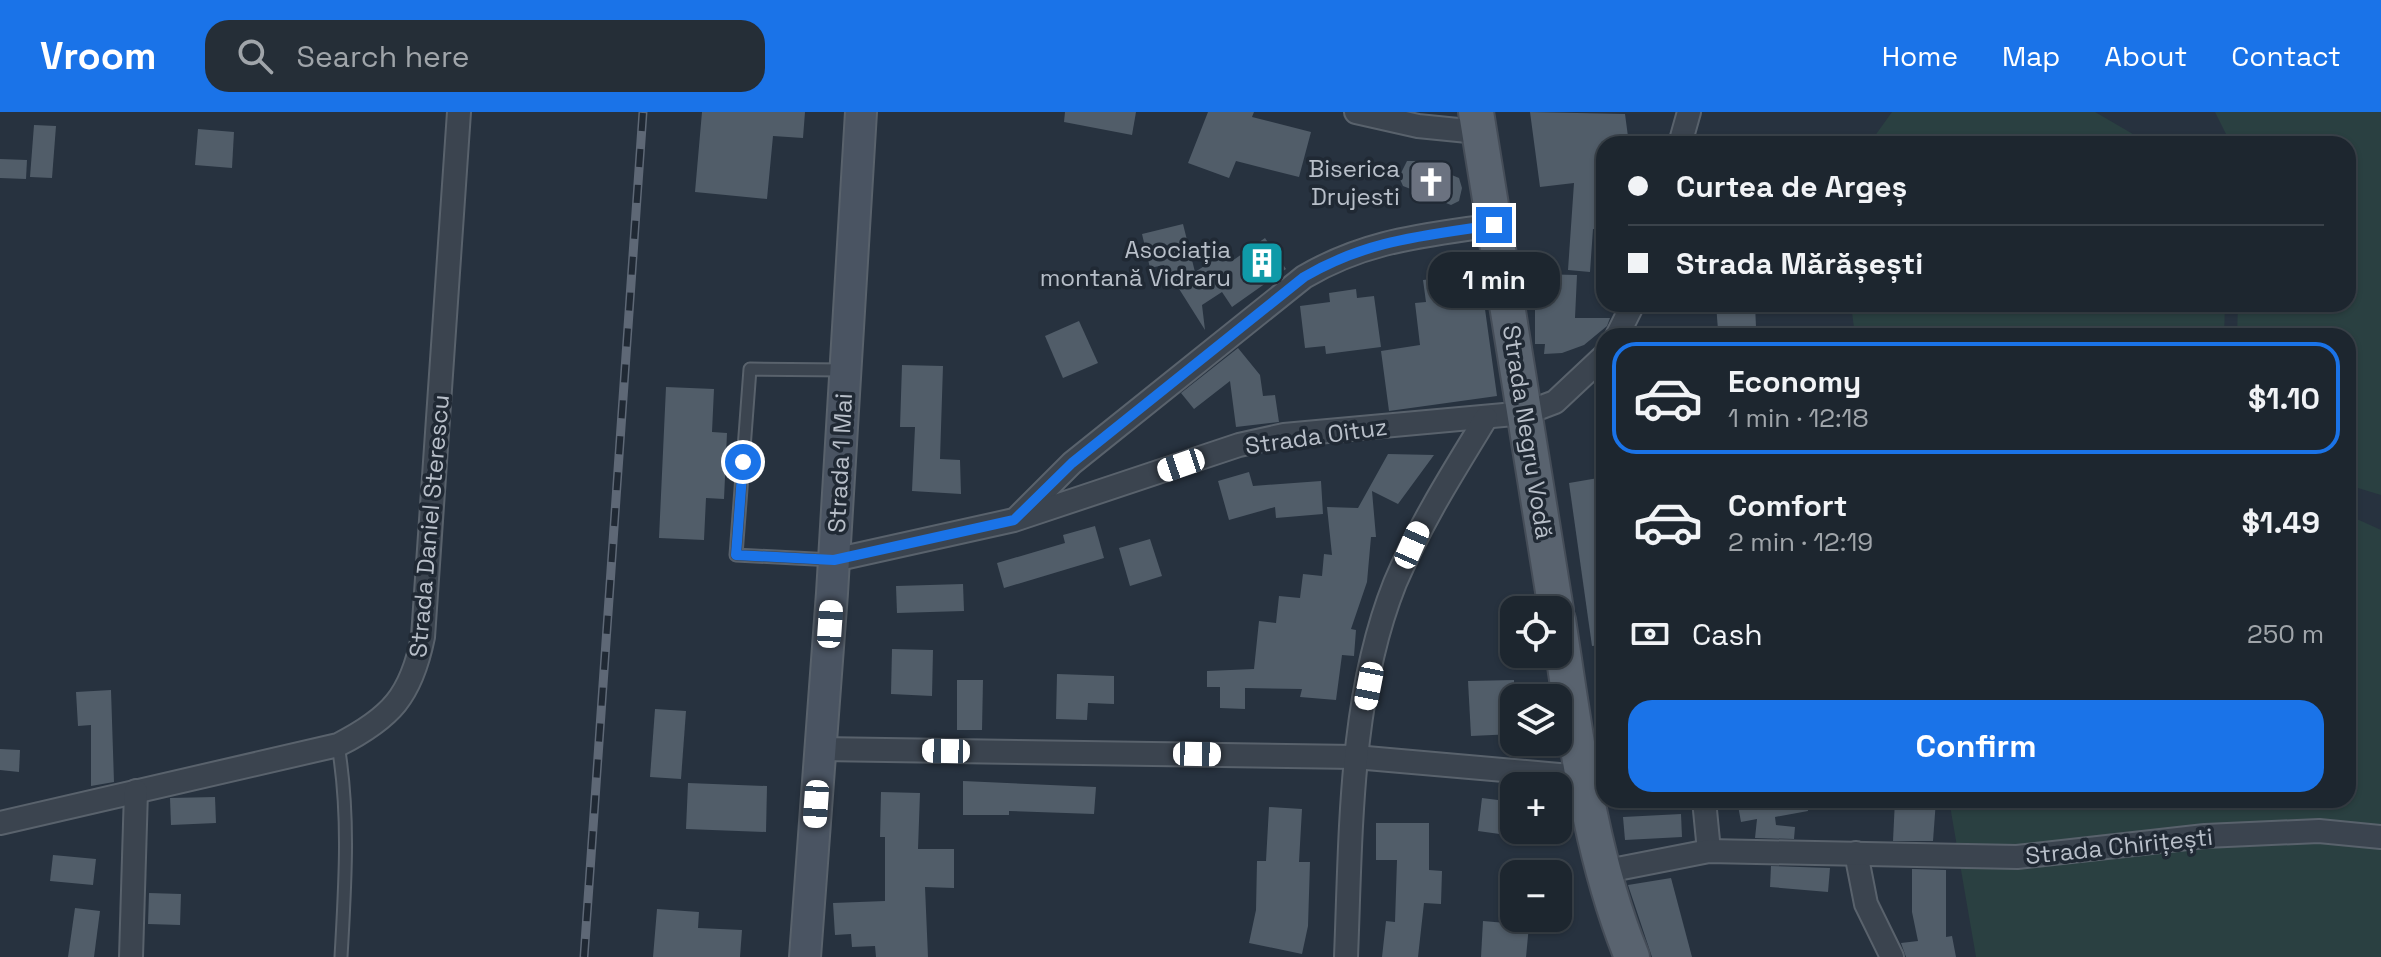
<!DOCTYPE html>
<html lang="en">
<head>
<meta charset="utf-8">
<style>
	:root { --surface:#1d262f; --page:#252e37; --text:#f1f3f6; --muted:#a0a5aa; --line:#3b434b; --accent:#1a73e8 }
	body { margin:0; font-family:"Space Grotesk",sans-serif; background:var(--page); color:var(--text); height:100vh; display:flex; flex-direction:column; font-size:30px; white-space:nowrap }
	* { box-sizing:border-box; margin:0 }
	p { font-size:26px; color:var(--muted) }
	.icon { flex:none; width:44px; height:44px; fill:none; stroke:currentColor; stroke-width:2; stroke-linecap:round; stroke-linejoin:round }
	.map { position:relative; flex:1; overflow:hidden }
	.sheet { position:absolute; left:1596px; top:216px; width:760px; height:480px; display:flex; flex-direction:column; background:var(--surface); border-radius:24px; box-shadow:0 2px 6px #0004,0 0 0 2px var(--line) }
	.sheet>* { flex:none }
	.banner { position:absolute; left:1596px; top:24px; width:760px; height:176px; border-radius:24px; box-shadow:0 2px 6px #0004,0 0 0 2px var(--line); display:grid; align-content:center; height:176px; padding:0 32px; background:var(--surface) }
	.controls { position:absolute; left:1500px; top:484px; display:grid; gap:16px }
	.controls a { display:grid; place-items:center; width:72px; height:72px; border-radius:16px; background:var(--surface); box-shadow:0 2px 6px #0004,0 0 0 2px var(--line); font-size:40px }
	.end { position:absolute; width:36px; height:36px; margin:-18px; border:10px solid #1a73e8; background:#fff; box-shadow:0 0 0 4px #fff }
	.from { border-radius:50% }
	.bubble { position:absolute; height:56px; border-radius:24px; background:var(--surface); box-shadow:0 2px 6px #0004,0 0 0 2px var(--line); font-size:26px; font-weight:800; line-height:56px; text-align:center }
	.car { position:absolute; width:24px; height:48px; margin:-24px -12px; border-radius:10px; box-shadow:0 0 6px 2px #0007; background:linear-gradient(#fff 24%,#345 0 40%,#fff 0 76%,#345 0 86%,#fff 0) }
	.banner b { display:flex; align-items:center; gap:28px; height:76px; font-size:30px }
	.banner b+b { border-top:2px solid var(--line) }
	.banner i { width:20px; height:20px; background:var(--text) }
	ul { padding:14px 0 0; list-style:none }
	li { display:flex; align-items:center; gap:24px; height:112px; margin:0 16px 12px; padding:0 16px; border:4px solid transparent; border-radius:24px }
	li div { flex:1 }
	li b { display:block; font-size:30px }
	li em { font-style:normal; font-weight:800 }
	li.on { border-color:var(--accent) }
	li>.icon { width:72px; height:72px; stroke-width:1.5 }
	.pay { display:flex; align-items:center; gap:20px; height:88px; padding:0 32px; font-size:30px }
	.pay p { margin-inline-start:auto }
	.cta { display:flex; gap:16px; margin-top:auto; padding:16px 32px }
	.cta a { flex:1; height:92px; border-radius:24px; background:var(--accent); color:#fff; font-size:32px; font-weight:800; line-height:92px; text-align:center }
	header { display:flex; align-items:center; gap:48px; box-sizing:border-box; height:112px; padding:0 40px; background:var(--accent); color:#fff }
	header strong { font-size:38px }
	nav { display:flex; gap:44px; margin-inline-start:auto; font-size:28px }
	.search { width:560px; height:72px; background:var(--page); display:flex; align-items:center; gap:20px; box-sizing:border-box; padding:0 28px; border-radius:24px; color:var(--muted); font-size:30px }
	.map>svg:first-child { display:block }
</style>
</head>
<body>
<header>
<strong>Vroom</strong>
<div class="search"><svg class="icon" aria-label="search" viewBox="0 0 24 24"><circle cx="10" cy="10" r="6"/><path d="M15 15l6 6"/></svg>Search here</div>
<nav><a>Home</a><a>Map</a><a>About</a><a>Contact</a></nav>
</header>
<div class="map">
<svg width="2381" height="845" viewBox="0 0 2381 845">
	<rect width="100%" height="100%" fill="#27323f"/>
	<g fill="#2a4041">
		<path d="M1892 0H2095L2150 32H1869Z"/>
		<path d="M2215 0H2381V383L2348 373V224H2237L2238 192H2348V32H2231Z"/>
		<path d="M1851 192H2225L2224 224H1855Z"/>
		<path d="M2348 403 2381 418V845H1976L1949 688H2348Z"/>
	</g>
	<g fill="#515d69">
		<path d="M702 0H805L803 26 773 24 767 87 695 80Z"/>
		<path d="M1065 0H1136L1132 23 1064 10Z"/>
		<path d="M1208 0H1254L1252 5 1311 20 1299 65 1236 49 1229 66 1188 51Z"/>
		<path d="M1530 0 1625 2 1629 32H1604V118L1593 117 1590 160 1568 158 1574 71 1540 75Z"/>
		<path d="M34 13 56 14 52 66 30 65Z"/>
		<path d="M198 17 234 20 232 56 195 53Z"/>
		<path d="M0 47 27 48 26 67 0 66Z"/>
		<path d="M1407 49H1418L1459 66 1462 76 1459 89 1451 93 1403 74 1399 65Z"/>
		<path d="M1183 112 1195 160 1226 140 1232 149 1265 126 1286 157 1232 195 1222 180 1202 193 1205 218 1164 153 1150 156 1142 122Z"/>
		<path d="M1480 161 1497 284 1389 299 1381 239 1420 233 1415 191 1426 190 1423 168Z"/>
		<path d="M1535 162 1577 163 1575 206H1610L1607 214 1584 233 1562 241 1544 242 1545 232H1535Z"/>
		<path d="M1356 177 1357 186 1374 184 1381 235 1326 242 1325 234 1305 236 1300 194 1330 190 1329 181Z"/>
		<path d="M1716 192H1755L1756 215 1718 218Z"/>
		<path d="M1079 209 1098 251 1063 266 1045 224Z"/>
		<path d="M1238 236 1260 263 1263 284 1275 283 1279 310 1236 315 1230 269 1194 297 1181 281Z"/>
		<path d="M902 253 943 254 940 347 960 348 961 382 912 379 915 315H900Z"/>
		<path d="M666 275 714 277 712 320 727 321 724 387 706 386 704 428 659 426Z"/>
		<path d="M1388 342 1434 343 1398 392 1372 379 1376 425H1371L1367 470 1351 517 1356 518 1354 544 1342 543 1336 588 1300 585 1302 577 1245 576V597L1220 596V575H1207V559L1254 557 1259 509 1276 511 1279 484 1300 486 1303 462 1322 464 1324 442 1332 443 1327 395 1358 396Z"/>
		<path d="M1249 360 1253 374 1321 369 1323 402 1276 406 1275 395 1229 408 1218 369Z"/>
		<path d="M1604 365V533L1592 534 1569 371Z"/>
		<path d="M1095 414 1104 446 1004 476 997 451 1065 431 1063 423Z"/>
		<path d="M1150 427 1162 464 1130 474 1119 436Z"/>
		<path d="M963 472 964 499 897 501 896 474Z"/>
		<path d="M892 537 933 538 932 584 891 582Z"/>
		<path d="M1057 562 1114 564V592L1088 591 1087 608 1056 607Z"/>
		<path d="M957 568H983L982 618H957Z"/>
		<path d="M1514 568V622L1471 624 1468 569Z"/>
		<path d="M111 578 114 670 91 674V613L78 614 76 580Z"/>
		<path d="M655 597 686 599 681 667 650 665Z"/>
		<path d="M0 637 20 638 19 660 0 658Z"/>
		<path d="M963 669 1096 675 1094 702 1009 699V703H963Z"/>
		<path d="M688 671 767 674 766 720 686 717Z"/>
		<path d="M881 680 920 681 918 737H954V776L925 775 928 845H876L875 834 852 835 851 822 835 823 833 791 885 789V725H880Z"/>
		<path d="M215 685 216 711 171 713 170 686Z"/>
		<path d="M1482 686 1514 690V724L1478 719Z"/>
		<path d="M1737 688H1807L1808 699 1775 705 1776 713 1795 715 1794 727 1755 726 1757 707 1741 710Z"/>
		<path d="M1895 688H1936L1933 729H1893Z"/>
		<path d="M1269 695 1302 697 1299 750H1310L1308 814 1302 842 1249 831 1256 798 1257 749H1266Z"/>
		<path d="M1681 702 1682 725 1625 728 1623 705Z"/>
		<path d="M1376 711H1429V758L1442 759 1441 792 1424 791 1418 845H1382L1386 809 1395 810 1397 748H1376Z"/>
		<path d="M53 743 96 747 93 773 50 769Z"/>
		<path d="M1771 754 1830 756 1828 780 1770 775Z"/>
		<path d="M1912 757 1946 758V825L1952 824 1956 845H1906L1901 831 1918 829 1912 800Z"/>
		<path d="M1671 766 1692 845H1652L1628 773Z"/>
		<path d="M149 781 181 782 180 813 148 812Z"/>
		<path d="M75 796 100 799 94 845H68Z"/>
		<path d="M657 797 699 800 698 816 742 818 740 845H653Z"/>
		<path d="M1483 809 1529 813 1526 845H1481Z"/>
	</g>
	<g fill="none" stroke-linecap="round" stroke-linejoin="round">
		<g stroke="#59626c" stroke-width="15">
			<g id="service">
				<path d="M833 448 736 443 750 257 845 258"/>
				<path d="M338 633C350 704 345 773 341 845"/>
			</g>
		</g>
		<g stroke="#59626c" stroke-width="26">
			<g id="minor">
				<path d="M1356 0 1418 14 1478 20"/>
				<path d="M1680 32 1689 0"/>
				<path d="M1617 224 1633 192"/>
				<path d="M1019 404 1072 351 1304 165C1367 128 1422 124 1494 113"/>
				<path d="M834 448 1014 408 1239 333 1284 323 1526 301 1555 290 1604 244"/>
				<path d="M820 637 1355 645 1582 665"/>
				<path d="M1704 688 1709 739"/>
				<path d="M0 711 338 633C391 606 411 584 423 525L459 0"/>
				<path d="M1856 741 1866 792 1892 845"/>
				<path d="M1602 760 1709 739 2017 745 2205 724 2319 719 2381 725"/>
				<path d="M131 845 136 679"/>
				<path d="M1346 845C1351 724 1349 586 1395 471 1420 412 1453 360 1486 306"/>
			</g>
		</g>
		<g stroke="#59626c" stroke-width="34">
			<path id="secondary" d="M805 845 832 481 861 0"/>
		</g>
		<g stroke="#454d58" stroke-width="38">
			<g id="primary">
				<path d="M1476 0 1556 498"/>
				<path d="M1558 508C1576 622 1588 737 1632 845"/>
			</g>
		</g>
		<use href="#service" stroke="#3b444f" stroke-width="11"/>
		<use href="#minor" stroke="#3b444f" stroke-width="22"/>
		<use href="#secondary" stroke="#4a5462" stroke-width="30"/>
		<use href="#primary" stroke="#59636f" stroke-width="34"/>
		<g stroke="#5e6876" stroke-width="9">
			<path id="rail" d="M584 845 643 0"/>
		</g>
		<use href="#rail" stroke="#202934" stroke-width="6" stroke-dasharray="18" stroke-linecap="butt"/>
	</g>
	<g fill="none" stroke-linecap="round" stroke-linejoin="round">
		<path stroke="#1a73e8" stroke-width="10" d="M743 350 736 443 834 448 1014 408 1072 351 1304 165C1367 128 1423 124 1494 113"/>
	</g>
	<defs>
		<g id="church-square" transform="scale(2.3)"><rect x="-9" y="-9" width="18" height="18" rx="4" fill="#6b7280" stroke="#202934"/><path d="M-1.2-6h2.4v3.5h3.3v2.4h-3.3V6h-2.4V-.1h-3.3v-2.4h3.3Z" fill="#fff"/></g>
		<g id="building-square" transform="scale(2.3)"><rect x="-9" y="-9" width="18" height="18" rx="4" fill="#0f9aa8" stroke="#202934"/><path d="M-4-6H4V6H1V3H-1V6H-4ZM-2.5-4.3h1.7v1.8h-1.7ZM.8-4.3h1.7v1.8H.8ZM-2.5-1h1.7V.8h-1.7ZM.8-1h1.7V.8H.8Z" fill="#fff"/></g>
	</defs>
	<g fill-rule="evenodd">
		<use href="#church-square" x="1431" y="70"/>
		<use href="#building-square" x="1262" y="151"/>
	</g>
	<g text-anchor="middle" dominant-baseline="central" stroke-width="7" stroke-linejoin="round" paint-order="stroke">
		<g font-size="24" fill="#b8bfc9" stroke="#202934" text-anchor="end">
			<text x="1400" y="56">Biserica<tspan x="1400" dy="28">Drujesti</tspan></text>
			<text x="1231" y="137">Asociația<tspan x="1231" dy="28">montană Vidraru</tspan></text>
		</g>
		<g font-size="24" fill="#b8bfc9" stroke="#202934">
			<text transform="translate(1528 320) rotate(81)">Strada Negru Vodă</text>
			<text transform="translate(1316 324) rotate(-8)">Strada Oituz</text>
			<text transform="translate(840 351) rotate(-87)">Strada 1 Mai</text>
			<text transform="translate(429 414) rotate(-85)">Strada Daniel Sterescu</text>
			<text transform="translate(2119 734) rotate(-6)">Strada Chirițești</text>
		</g>
	</g>
</svg>
<div class="controls">
<a><svg class="icon" aria-label="locate" viewBox="0 0 24 24"><circle cx="12" cy="12" r="6"/><path d="M12 2v4M12 18v4M2 12h4M18 12h4"/></svg></a>
<a><svg class="icon" aria-label="layers" viewBox="0 0 24 24"><path d="M12 4l9 5-9 5-9-5zM3 14l9 5 9-5"/></svg></a>
<a>+</a>
<a>−</a>
</div>
<i class="end from" style="left:743px;top:350px"></i>
<i class="end" style="left:1494px;top:113px"></i>
<div class="bubble" style="left:1428px;top:140px;width:132px">1 min</div>
<i class="car" style="left:1181px;top:353px;rotate:251deg"></i>
<i class="car" style="left:1412px;top:433px;rotate:24deg"></i>
<i class="car" style="left:830px;top:512px;rotate:4deg"></i>
<i class="car" style="left:1369px;top:574px;rotate:191deg"></i>
<i class="car" style="left:946px;top:639px;rotate:271deg"></i>
<i class="car" style="left:1197px;top:642px;rotate:91deg"></i>
<i class="car" style="left:816px;top:692px;rotate:184deg"></i>
<div class="banner">
<b><i class="from"></i>Curtea de Argeș</b>
<b><i></i>Strada Mărășești</b>
</div>
<section class="sheet">
<ul>
<li class="on"><svg class="icon" aria-label="car" viewBox="0 0 24 24"><path d="M5 17H2v-5l4-1 3-4h7l3 4 3 1v5h-3M9 17h6M6 11h13"/><circle cx="7" cy="17" r="2"/><circle cx="17" cy="17" r="2"/></svg><div><b>Economy</b><p>1 min · 12:18</p></div><em>$1.10</em></li>
<li><svg class="icon" aria-label="car" viewBox="0 0 24 24"><path d="M5 17H2v-5l4-1 3-4h7l3 4 3 1v5h-3M9 17h6M6 11h13"/><circle cx="7" cy="17" r="2"/><circle cx="17" cy="17" r="2"/></svg><div><b>Comfort</b><p>2 min · 12:19</p></div><em>$1.49</em></li>
</ul>
<div class="pay"><svg class="icon" aria-label="cash" viewBox="0 0 24 24"><path d="M3 7h18v10H3z"/><circle cx="12" cy="12" r="2"/></svg>Cash<p>250 m</p></div>
<div class="cta"><a>Confirm</a></div>
</section>
</div>
</body>
</html>
